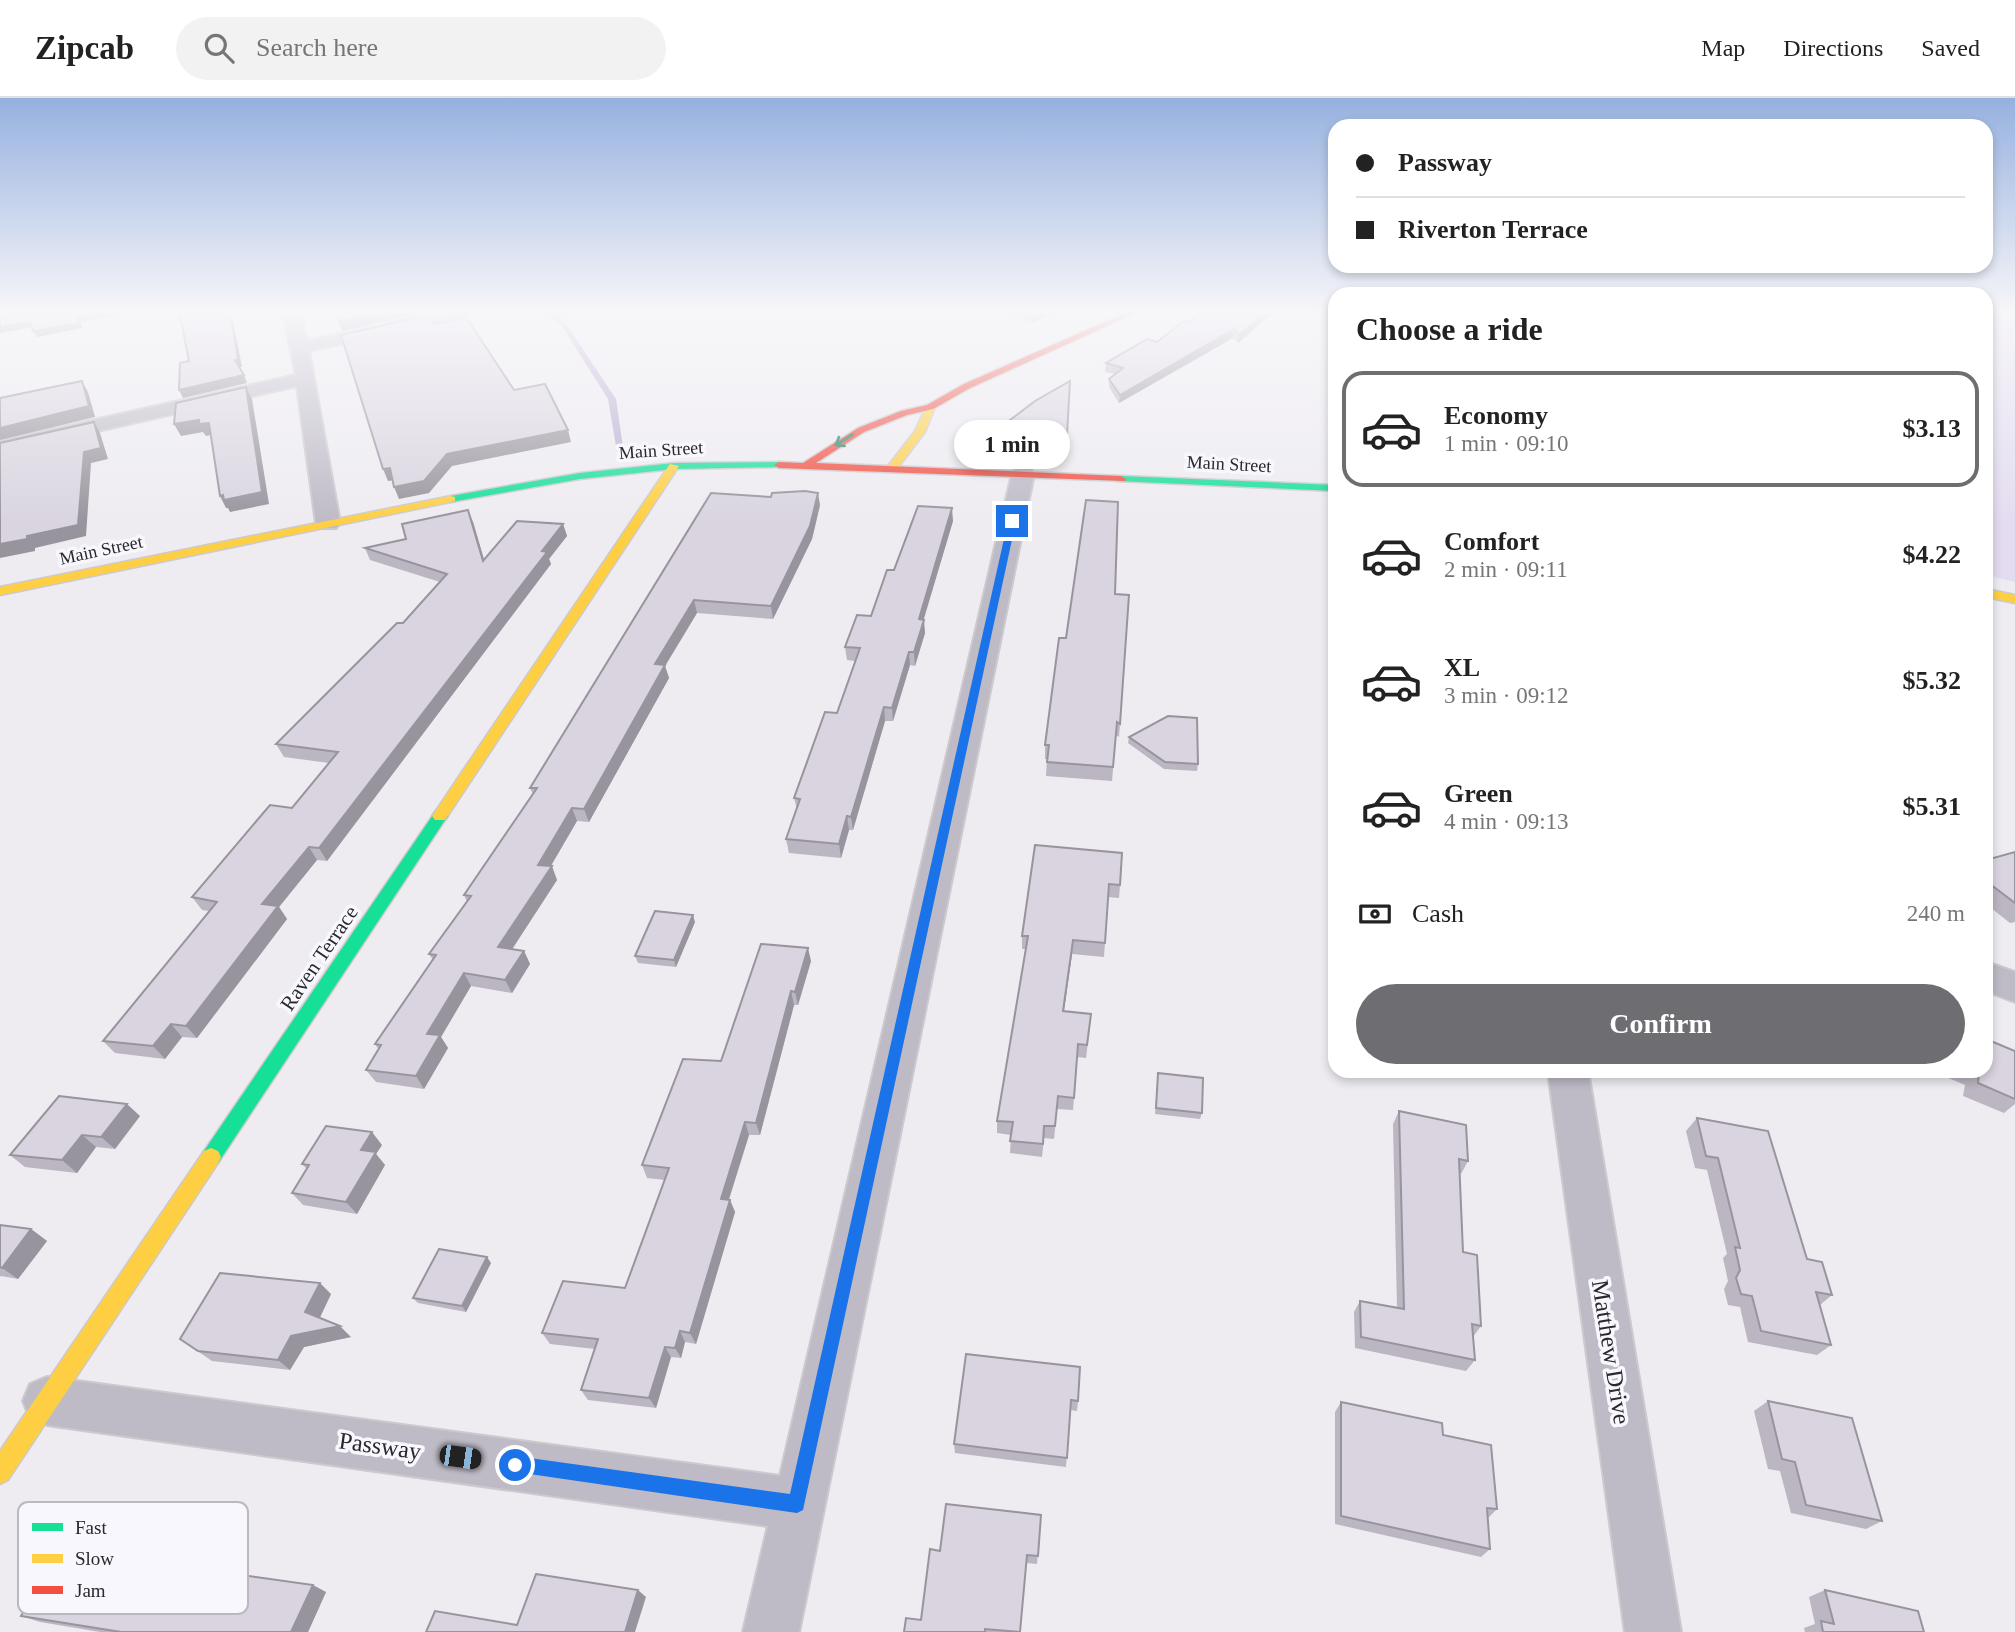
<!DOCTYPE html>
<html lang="en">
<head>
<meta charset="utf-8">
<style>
	:root { --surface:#fff; --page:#f2f2f2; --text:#222; --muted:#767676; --line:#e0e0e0; --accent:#6e6d71 }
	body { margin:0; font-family:Georgia,serif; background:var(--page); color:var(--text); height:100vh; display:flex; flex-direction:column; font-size:26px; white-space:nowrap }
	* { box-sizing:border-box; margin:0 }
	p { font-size:23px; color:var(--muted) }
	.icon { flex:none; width:38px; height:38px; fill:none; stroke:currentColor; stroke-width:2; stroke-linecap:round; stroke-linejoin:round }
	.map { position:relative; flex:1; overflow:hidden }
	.side { position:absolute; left:1328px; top:189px; width:665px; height:791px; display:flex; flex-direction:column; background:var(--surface); border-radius:21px; box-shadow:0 4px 10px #0003 }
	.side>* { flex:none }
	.top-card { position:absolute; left:1328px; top:21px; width:665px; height:154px; border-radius:21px; box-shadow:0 4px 10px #0003; display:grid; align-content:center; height:154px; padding:0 28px; background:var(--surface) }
	.end { position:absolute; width:32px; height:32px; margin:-16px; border:9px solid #1a73e8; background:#fff; box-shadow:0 0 0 4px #fff }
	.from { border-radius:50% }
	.bubble { position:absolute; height:49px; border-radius:24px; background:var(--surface); box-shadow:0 4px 10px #0003; font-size:23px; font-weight:700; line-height:49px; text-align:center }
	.car { position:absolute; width:21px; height:42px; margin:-21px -10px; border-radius:9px; box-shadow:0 0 5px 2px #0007; background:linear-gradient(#222 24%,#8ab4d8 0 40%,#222 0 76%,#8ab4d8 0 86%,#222 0) }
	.top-card b { display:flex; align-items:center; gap:24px; height:66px; font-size:26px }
	.top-card b+b { border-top:2px solid var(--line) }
	.top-card i { width:18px; height:18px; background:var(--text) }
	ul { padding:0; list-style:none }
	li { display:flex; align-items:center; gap:21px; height:116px; margin:0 14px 10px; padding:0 14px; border:4px solid transparent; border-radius:21px }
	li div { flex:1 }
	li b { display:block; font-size:26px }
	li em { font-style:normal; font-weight:700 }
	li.active { border-color:var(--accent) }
	li>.icon { width:63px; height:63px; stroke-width:1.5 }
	h2 { padding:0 28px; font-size:32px; line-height:84px }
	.pay { display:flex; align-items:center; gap:18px; height:77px; padding:0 28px; font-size:26px }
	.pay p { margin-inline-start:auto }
	.cta { display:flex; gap:14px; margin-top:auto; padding:14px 28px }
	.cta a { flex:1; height:80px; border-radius:42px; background:var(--accent); color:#fff; font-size:28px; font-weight:700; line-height:80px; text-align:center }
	header { display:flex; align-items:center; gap:42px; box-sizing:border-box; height:98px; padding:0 35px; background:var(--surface); border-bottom:2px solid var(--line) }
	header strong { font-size:33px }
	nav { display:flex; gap:38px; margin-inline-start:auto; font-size:24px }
	.search { width:490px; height:63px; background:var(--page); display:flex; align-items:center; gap:18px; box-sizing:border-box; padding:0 24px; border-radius:38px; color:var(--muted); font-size:26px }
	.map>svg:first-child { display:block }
</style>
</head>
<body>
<header>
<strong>Zipcab</strong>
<div class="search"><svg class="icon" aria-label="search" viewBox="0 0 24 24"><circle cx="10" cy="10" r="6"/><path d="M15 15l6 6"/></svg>Search here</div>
<nav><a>Map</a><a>Directions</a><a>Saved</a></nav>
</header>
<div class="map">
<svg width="2015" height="1534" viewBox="0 0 2015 1534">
	<rect width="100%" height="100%" fill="#eeecf1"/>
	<path fill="#e3dcf0" d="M1986 212H2015V484L1986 477Z"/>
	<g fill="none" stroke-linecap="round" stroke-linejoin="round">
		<path fill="#bbacd2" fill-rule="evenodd" d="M549 215H553L566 226 616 301 624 356 617 354 608 301 562 228 549 217Z"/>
		<g stroke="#cbcacd" stroke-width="4">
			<g id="street">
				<path d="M282 212H300L307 243 446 212H477L468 217 309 253 340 425 336 430H320L316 425 297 288 0 355V343L296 277Z"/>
				<path d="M1023 369 1031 371 1034 376 799 1534H743L768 1428 47 1327 30 1320 23 1303 30 1286 47 1279 780 1378 1012 376 1015 371Z"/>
				<path d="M1986 864 2015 874V904L1986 893Z"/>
				<path d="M1548 973H1588L1681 1534H1625Z"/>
			</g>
		</g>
		<g stroke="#cbcacd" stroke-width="3">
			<g id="fast">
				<path d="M779 364 783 365V369L674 371 580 381 451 404 446 401 451 398 580 375 674 365Z"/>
				<path d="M1121 378 1335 387V393L1117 383 1116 381Z"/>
				<path d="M440 713 448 718 445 722 218 1065 211 1068 204 1065 201 1059 204 1053 435 714Z"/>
			</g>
		</g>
		<g stroke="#cbcacd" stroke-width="3">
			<g id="slow">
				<path d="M927 307 935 309 925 334 896 372H888V368L915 333Z"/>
				<path d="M670 366 679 368 445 722H435L432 718 435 714Z"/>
				<path d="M451 398 455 399V403L0 497V489Z"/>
				<path d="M1986 491 2015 497V505L1986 499Z"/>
				<path d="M211 1050 218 1053 221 1059 218 1065 8 1382 0 1386V1353L204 1053Z"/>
			</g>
		</g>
		<g stroke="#cbcacd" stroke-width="3">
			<path id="jam" d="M1132 212H1142L970 290 933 311 907 317 864 334 816 365 1121 378 1126 381 1125 383 779 370 774 367 779 364 803 365 858 330 901 313 927 307 964 286Z"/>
		</g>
		<use href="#street" fill="#bebac6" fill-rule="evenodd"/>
		<use href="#fast" fill="#16e098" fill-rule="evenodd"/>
		<use href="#slow" fill="#ffcf43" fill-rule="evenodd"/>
		<use href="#jam" fill="#f24e42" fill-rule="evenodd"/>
	</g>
	<g fill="#bbb6c1">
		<path d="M535 212H589L550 221Z"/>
		<path d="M995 212H1063L1032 225Z"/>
		<path d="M1204 212H1282L1267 220 1238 245 1233 240 1119 305 1109 289V281L1115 276 1105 274 1106 265 1157 244 1190 224Z"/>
		<path d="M1325 212H1335V216Z"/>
		<path d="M1070 283 1067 349 1045 348 1006 336V325Z"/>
		<path d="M711 395 820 407 812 441 773 521 697 515 665 568 669 580 589 724 577 723 551 768 557 782 512 851 524 853 530 866 512 895 471 888 441 939 448 950 424 991 376 984 366 972 379 952 375 946 433 862 429 856 467 804 464 797 533 696 530 690Z"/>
		<path d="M953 423 923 521 925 535 915 568 910 567 893 623H885L853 732H849L841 760 789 755 786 741 797 711 794 700 837 615 855 563 847 562 845 549 871 518 894 472Z"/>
		<path d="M473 424 484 462 563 426 567 438 549 461 551 466 327 763 317 762 279 809 287 821 197 940 182 939 165 961 115 955 103 943 209 813 202 812 192 799 292 710 329 665 284 659 276 646 403 525 440 484 370 462 365 450 406 441Z"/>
		<path d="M1115 496 1120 626 1119 639 1116 637 1112 683 1046 678 1047 661H1045V647L1066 540Z"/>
		<path d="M1129 639 1198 666 1197 673 1164 671 1128 645Z"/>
		<path d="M1035 747 1120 787 1119 800 1108 799 1104 859 1072 856 1064 913 1090 929 1086 960 1077 959 1073 1012 1057 1011 1054 1041 1044 1040 1042 1059 1010 1055 1011 1037 997 1035V1023L1026 851H1022V838Z"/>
		<path d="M2015 754V824L2010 825 1986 806V762Z"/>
		<path d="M695 824 676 869 638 865 635 858Z"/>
		<path d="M811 863 798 907H794L760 1037H749L729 1102H730L735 1114 696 1246 685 1244 681 1260 671 1259 656 1310 588 1302 581 1292 595 1251 550 1246 542 1235 625 1190 665 1082 647 1080 642 1067Z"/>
		<path d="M2015 953V1006L2004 1015 1963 998 1965 987 1932 973H1986Z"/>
		<path d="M1422 973H1446L1445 977Z"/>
		<path d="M1702 973H1743L1738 978Z"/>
		<path d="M1158 975 1202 1015 1200 1021 1155 1016Z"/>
		<path d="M1399 1013 1468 1063 1461 1076 1460 1075 1463 1154 1481 1228 1473 1239 1475 1262 1466 1273 1355 1250 1354 1214 1360 1203 1397 1210 1393 1026Z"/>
		<path d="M140 1018 115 1051 96 1049 77 1075 25 1069 10 1057Z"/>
		<path d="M1697 1020 1807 1161 1832 1197 1820 1207 1831 1247 1817 1257 1748 1244 1740 1209 1728 1207 1724 1191 1728 1183 1723 1160 1727 1156 1707 1072 1695 1070 1686 1033Z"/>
		<path d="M382 1047 376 1056 385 1067 357 1116 303 1107 292 1095 307 1071 302 1066Z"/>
		<path d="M0 1127 31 1131 47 1143 18 1181 1 1178 0 1179Z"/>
		<path d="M491 1165 466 1214 418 1205 413 1200Z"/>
		<path d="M331 1196 320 1220 351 1239 304 1249 290 1272 212 1263 180 1241Z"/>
		<path d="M966 1256 1078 1303 1077 1313 1070 1312 1066 1369 955 1355 954 1346Z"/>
		<path d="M1768 1303 1882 1423 1866 1431 1791 1415 1780 1373 1768 1371 1754 1313Z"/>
		<path d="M1341 1304 1443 1337 1497 1411 1488 1420 1490 1451 1481 1459 1335 1426V1314Z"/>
		<path d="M1041 1417 1037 1466 1026 1465 1020 1534H904L921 1522 940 1453Z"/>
		<path d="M184 1443 157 1492 220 1504 326 1494 308 1534H100L40 1524 21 1518Z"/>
		<path d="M1825 1492 1924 1534H1805L1804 1530 1815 1526 1809 1499Z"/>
	</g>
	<g fill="#98949d">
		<path d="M114 212H147L81 224 82 230 37 239 33 233 78 218Z"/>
		<path d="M228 212H229L234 227 242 269H238L235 262Z"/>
		<path d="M390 212H423L424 214 342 233 338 223Z"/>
		<path d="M553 212H589L550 221 548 213Z"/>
		<path d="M1039 212H1063L1032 225V215Z"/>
		<path d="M1269 212H1282L1267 220 1238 245 1239 237Z"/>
		<path d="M30 224 34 229 0 235V229Z"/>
		<path d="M1234 231 1233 240 1119 305 1120 297Z"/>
		<path d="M244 277 247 285 183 300 179 292Z"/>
		<path d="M82 283 88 294 95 319 0 342V330Z"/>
		<path d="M246 289 252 301 269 406 230 414 228 410H226L220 398Z"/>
		<path d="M199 322 209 325 215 336 206 338 203 334 181 338 174 326Z"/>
		<path d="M94 324 100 335 108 361 91 365 86 438 35 450V453L0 460V446L27 438 84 354Z"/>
		<path d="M568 332 571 344 452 368 429 395 399 401 394 389 447 356Z"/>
		<path d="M390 370 395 382 388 383 383 371Z"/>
		<path d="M818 395 820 407 812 441 773 521 771 508Z"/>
		<path d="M952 410 953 423 920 534 919 521Z"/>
		<path d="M468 412 473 424 488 475 483 463Z"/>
		<path d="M563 426 567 438 549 461 551 466 327 763 319 750Z"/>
		<path d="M694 502 697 515 665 568 669 580 589 724 584 711 655 566Z"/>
		<path d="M924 522 925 535 915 568 914 554Z"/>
		<path d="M909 554 910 567 893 623 892 610Z"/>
		<path d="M884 609 885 623 853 732 851 719Z"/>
		<path d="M572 710 577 723 546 776 552 768 557 782 505 862 498 849 538 767Z"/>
		<path d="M847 718 849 732 841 760 839 746Z"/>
		<path d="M309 749 317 762 279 809 287 821 197 940 186 928 262 806Z"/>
		<path d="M693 817 695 824 676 869 674 862Z"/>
		<path d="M1073 842 1072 856 1062 926 1063 913Z"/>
		<path d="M808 850 811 863 798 907 795 894Z"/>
		<path d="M524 853 530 866 512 895 505 882Z"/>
		<path d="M464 875 471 888 441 939 448 950 424 991 416 978 427 936Z"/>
		<path d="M791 893 794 907 760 1037 756 1025Z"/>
		<path d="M171 926 182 939 165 961 153 948Z"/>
		<path d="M127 1006 140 1018 115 1051 101 1039Z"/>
		<path d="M745 1024 749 1037 725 1113 721 1101Z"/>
		<path d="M372 1034 382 1047 376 1056 385 1067 357 1116 346 1104 361 1052Z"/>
		<path d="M82 1037 96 1049 77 1075 62 1062Z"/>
		<path d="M730 1102 735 1114 696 1246 690 1235Z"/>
		<path d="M31 1131 47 1143 18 1181 2 1170Z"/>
		<path d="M487 1159 491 1165 466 1214 462 1208Z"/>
		<path d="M320 1185 331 1196 317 1225 305 1214Z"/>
		<path d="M340 1228 351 1239 304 1249 290 1272 278 1262 291 1238Z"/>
		<path d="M680 1233 685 1244 681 1260 675 1250Z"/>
		<path d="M665 1249 671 1259 656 1310 649 1300Z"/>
		<path d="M169 1435 184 1443 155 1496 138 1489Z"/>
		<path d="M313 1487 326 1494 308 1534H291Z"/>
		<path d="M638 1492 646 1499 635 1534H625Z"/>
	</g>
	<g fill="#d9d4e0" stroke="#98949d" stroke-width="2">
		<path d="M0 212H114L78 218 79 225 33 233 30 224 0 229Z"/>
		<path d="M179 212H228L231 220 238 261 235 262 244 277 179 292 180 265 189 263Z"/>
		<path d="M335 212H390L338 223Z"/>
		<path d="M1024 212H1039L1032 215Z"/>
		<path d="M1204 212H1269L1239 237 1234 231 1120 297 1109 281 1123 270 1106 265 1147 241 1157 244 1184 223 1190 224Z"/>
		<path d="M429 217 434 226 466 219 514 292 545 286 568 332 447 356 424 383 394 389 390 370 383 371 341 237Z"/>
		<path d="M82 283 89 308 0 330V300Z"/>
		<path d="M1070 283 1067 337 1045 336 1006 325 1035 303Z"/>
		<path d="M246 289 262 394 224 402 223 397 220 398 209 325 199 326V322L174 326 176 305Z"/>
		<path d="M94 324 101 350 84 354 78 427 27 438V441L0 446V345Z"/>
		<path d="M805 393 818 395 810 428 771 508 694 502 655 566 665 567 584 711 572 710 538 767 552 768 498 849 524 853 505 882 464 875 427 936 440 937 416 978 366 972 381 947 375 946 436 857 429 856 471 798 464 797 537 690H530L711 395 771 399 772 395Z"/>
		<path d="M1086 402 1118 404 1115 496 1129 497 1120 626 1117 624 1113 669 1047 664 1049 647H1045L1059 540H1066Z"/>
		<path d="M918 408 952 410 919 521 924 522 914 554H909L892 610 884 609 851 719 847 718 839 746 786 741 800 701 794 700 825 614 837 615 860 550 845 549 857 517 871 518 887 472H894Z"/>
		<path d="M468 412 483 463 517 423 563 426 542 453 547 454 319 750 309 749 262 806 278 808 186 928 171 926 153 948 103 943 217 804 192 799 270 707 292 710 338 654 276 646 397 525H403L447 476 365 450 406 441 402 426Z"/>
		<path d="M1168 618 1197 620 1198 666 1165 664 1129 639Z"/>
		<path d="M1035 747 1122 755 1120 787 1109 786 1105 845 1073 842 1063 913 1091 916 1087 947 1078 946 1074 1000 1058 998 1055 1028H1044L1043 1046 1010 1043 1013 1024 997 1023 1028 838H1022Z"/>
		<path d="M2015 754V805L1986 783V780L1990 779 1986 777V762Z"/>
		<path d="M655 813 693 817 674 862 635 858Z"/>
		<path d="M761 846 808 850 795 894 791 893 756 1025 745 1024 721 1101 730 1102 690 1235 680 1233 675 1250 665 1249 649 1300 581 1292 598 1241 542 1235 563 1183 625 1190 669 1070 642 1067 683 961 721 963Z"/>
		<path d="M1986 941 2015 953V1001L1978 985 1979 974 1977 973H1986Z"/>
		<path d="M1158 975 1203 980 1202 1015 1156 1010Z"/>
		<path d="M59 998 127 1006 101 1039 82 1037 62 1062 10 1057Z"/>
		<path d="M1399 1013 1466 1027 1468 1063 1459 1061 1463 1154 1477 1157 1481 1228 1472 1226 1475 1262 1361 1239 1360 1203 1404 1211Z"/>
		<path d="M1697 1020 1768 1033 1807 1161 1822 1164 1832 1197 1816 1194 1831 1247 1761 1233 1752 1198 1741 1196 1736 1180 1740 1172 1735 1149 1740 1150 1718 1060 1706 1058Z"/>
		<path d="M326 1028 372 1034 361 1052 376 1054 346 1104 292 1095 309 1067 302 1066Z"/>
		<path d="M0 1127 31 1131 2 1170 0 1169Z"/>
		<path d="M439 1151 487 1159 462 1208 413 1200Z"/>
		<path d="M220 1175 320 1185 305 1214 340 1228 291 1238 278 1262 198 1253 180 1241Z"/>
		<path d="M966 1256 1080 1269 1078 1303 1071 1302 1067 1360 954 1346Z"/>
		<path d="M1768 1303 1852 1320 1882 1423 1806 1407 1795 1364 1782 1361Z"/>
		<path d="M1341 1304 1442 1325 1443 1337 1491 1347 1497 1411 1487 1410 1490 1451 1341 1418Z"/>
		<path d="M946 1406 1041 1417 1038 1458 1027 1457 1020 1534 985 1531V1534H904L906 1520 921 1522 930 1451 940 1453Z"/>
		<path d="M82 1421 169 1435 138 1489 220 1504 234 1476 313 1487 291 1534H121L21 1518Z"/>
		<path d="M536 1476 638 1492 625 1534H426L435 1513 517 1527Z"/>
		<path d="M1825 1492 1918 1513 1924 1534H1823L1821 1523 1834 1526Z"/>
	</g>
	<defs><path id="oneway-shaft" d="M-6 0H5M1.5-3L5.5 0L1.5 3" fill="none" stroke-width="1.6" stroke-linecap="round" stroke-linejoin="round" transform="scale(1.75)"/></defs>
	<use stroke="#208462" href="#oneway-shaft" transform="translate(844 342) rotate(148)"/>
	<linearGradient id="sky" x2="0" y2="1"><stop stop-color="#96b1df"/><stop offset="0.5" stop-color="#f7f6f9"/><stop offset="1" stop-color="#f7f6f9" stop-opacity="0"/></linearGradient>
	<rect width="2015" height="426" fill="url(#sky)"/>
	<path fill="#1a73e8" d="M1012 421 1016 423 803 1412 797 1415 509 1373 506 1367 509 1361 515 1358 790 1396 1008 423Z"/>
	<g text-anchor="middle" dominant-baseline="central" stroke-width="7" stroke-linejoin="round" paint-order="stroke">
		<g font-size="18" fill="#29282c" stroke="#f9f7fe">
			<text transform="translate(661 352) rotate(-4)">Main Street</text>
			<text transform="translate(1229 366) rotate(3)">Main Street</text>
			<text transform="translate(101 452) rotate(-12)">Main Street</text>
		</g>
		<g font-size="21" fill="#29282c" stroke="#f9f7fe">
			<text transform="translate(319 860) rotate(-56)">Raven Terrace</text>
		</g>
		<g font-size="24" fill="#29282c" stroke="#f9f7fe">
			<text transform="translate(1611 1254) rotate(81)">Matthew Drive</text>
			<text transform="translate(380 1348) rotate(8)">Passway</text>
		</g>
	</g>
	<rect x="18" y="1404" width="230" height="112" rx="10" fill="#f9f7fe" stroke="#bbb9bf" stroke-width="2"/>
	<rect x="32" y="1425" width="31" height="8" fill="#16e098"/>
	<rect x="32" y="1456" width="31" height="9" fill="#ffcf43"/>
	<rect x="32" y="1488" width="31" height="8" fill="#f24e42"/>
	<g font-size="19" fill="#29282c">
		<text x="75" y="1436">Fast</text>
		<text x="75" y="1467">Slow</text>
		<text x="75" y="1499">Jam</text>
	</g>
</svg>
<i class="end from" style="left:515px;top:1367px"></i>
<i class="end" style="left:1012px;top:423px"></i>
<div class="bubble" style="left:954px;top:322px;width:116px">1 min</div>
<i class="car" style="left:460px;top:1359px;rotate:98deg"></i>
<div class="top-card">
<b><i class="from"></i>Passway</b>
<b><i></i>Riverton Terrace</b>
</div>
<section class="side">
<h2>Choose a ride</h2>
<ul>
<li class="active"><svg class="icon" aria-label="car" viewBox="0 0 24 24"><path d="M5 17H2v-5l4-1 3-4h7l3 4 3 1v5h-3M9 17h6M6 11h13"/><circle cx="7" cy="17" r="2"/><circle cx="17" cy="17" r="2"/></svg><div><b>Economy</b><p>1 min · 09:10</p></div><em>$3.13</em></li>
<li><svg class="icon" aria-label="car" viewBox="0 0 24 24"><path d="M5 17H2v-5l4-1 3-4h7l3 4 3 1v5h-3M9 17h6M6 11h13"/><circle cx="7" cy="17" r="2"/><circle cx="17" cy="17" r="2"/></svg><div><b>Comfort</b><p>2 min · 09:11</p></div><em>$4.22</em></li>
<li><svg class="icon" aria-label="car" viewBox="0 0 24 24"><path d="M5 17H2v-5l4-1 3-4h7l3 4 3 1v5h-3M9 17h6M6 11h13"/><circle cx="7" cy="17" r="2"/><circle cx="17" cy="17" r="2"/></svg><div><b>XL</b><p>3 min · 09:12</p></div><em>$5.32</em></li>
<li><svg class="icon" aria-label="car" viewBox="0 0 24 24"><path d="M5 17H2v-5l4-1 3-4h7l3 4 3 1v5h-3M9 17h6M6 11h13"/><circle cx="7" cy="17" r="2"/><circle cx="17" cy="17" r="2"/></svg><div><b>Green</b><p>4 min · 09:13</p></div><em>$5.31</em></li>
</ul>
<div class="pay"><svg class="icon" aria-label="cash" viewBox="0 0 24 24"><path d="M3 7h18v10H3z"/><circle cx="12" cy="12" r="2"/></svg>Cash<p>240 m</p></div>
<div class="cta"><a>Confirm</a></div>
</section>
</div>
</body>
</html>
